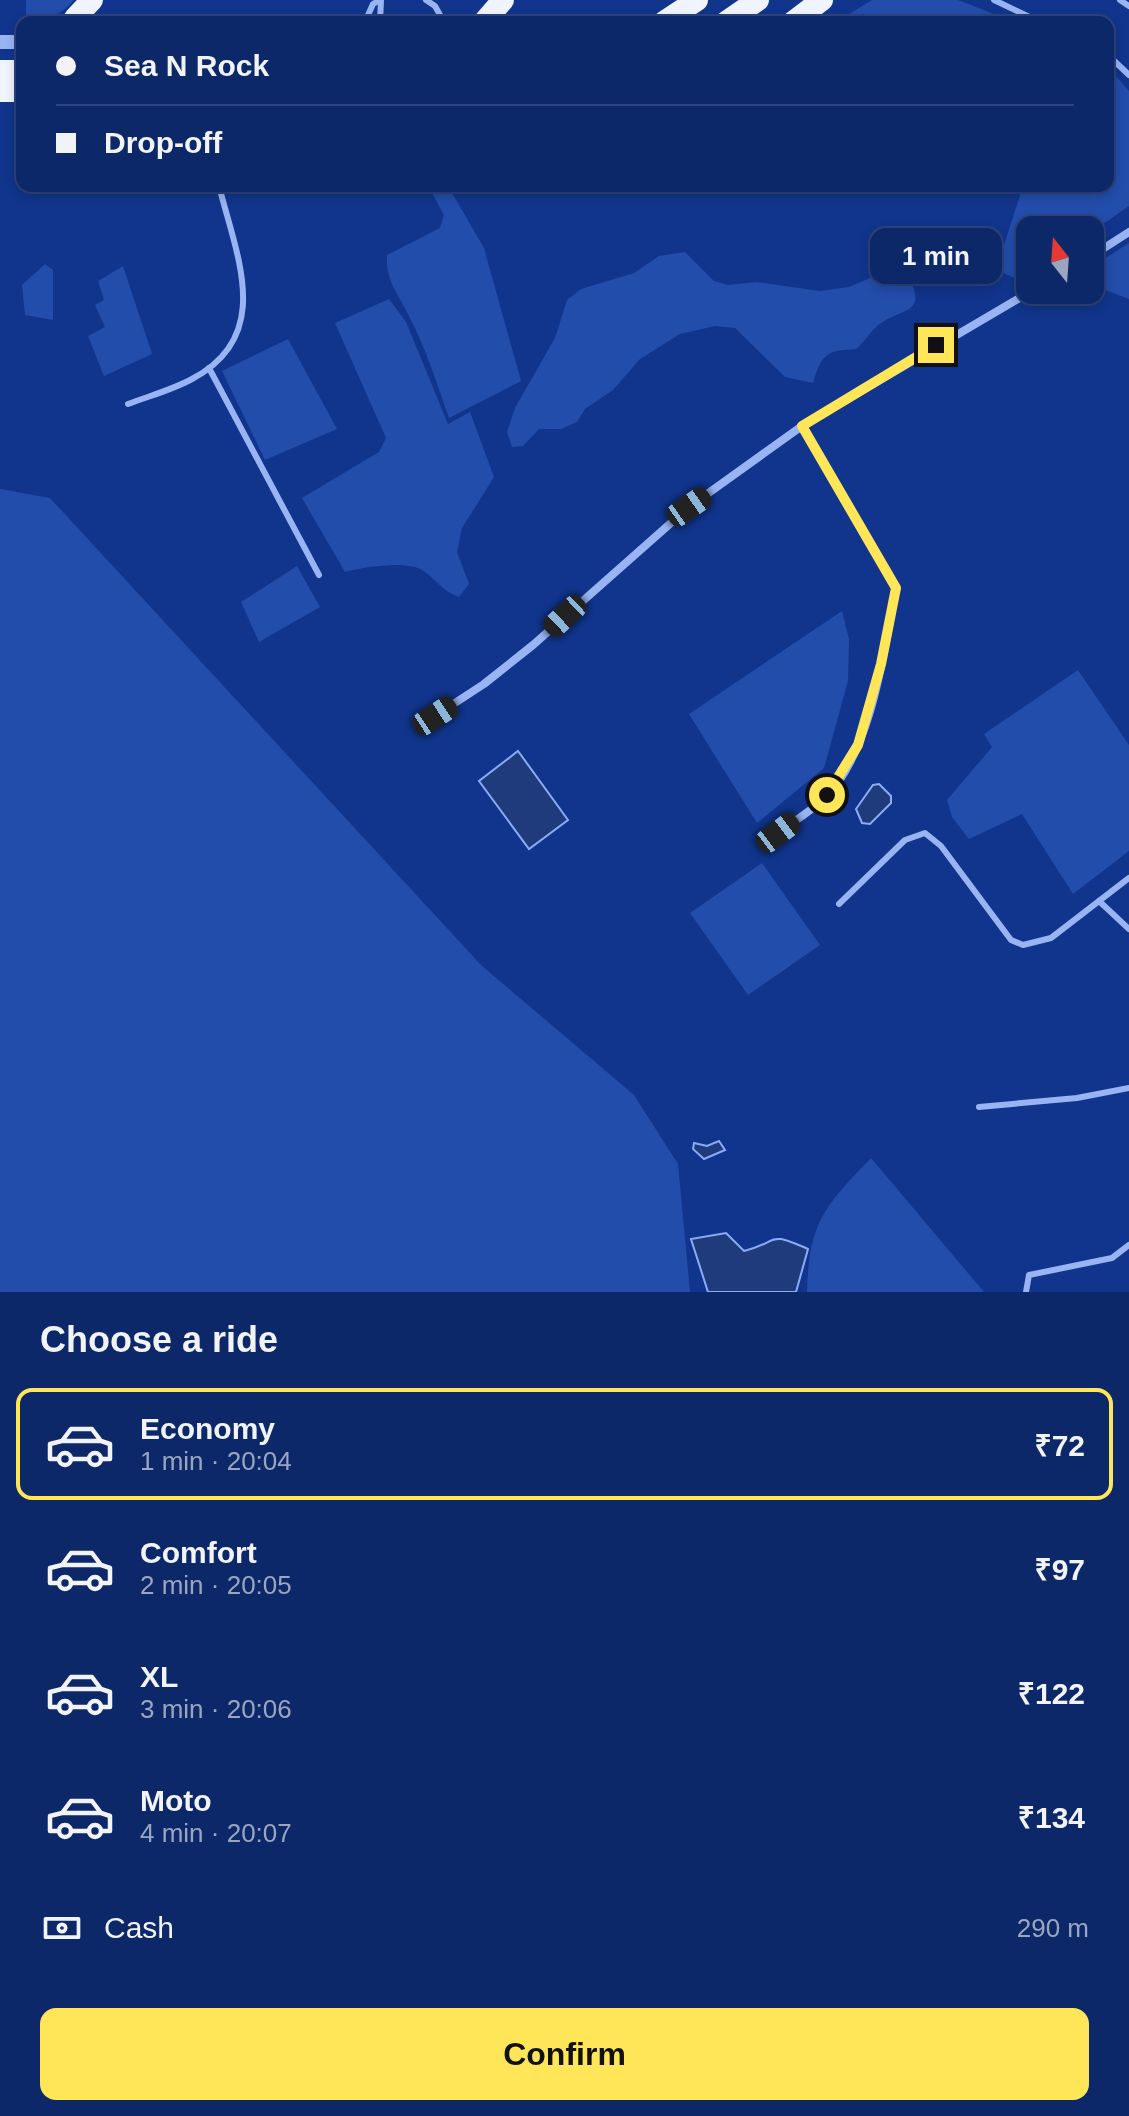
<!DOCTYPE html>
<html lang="en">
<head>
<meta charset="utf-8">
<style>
	:root { --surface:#0d2869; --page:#16306f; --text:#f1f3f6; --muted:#9aa6c0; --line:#2d447d; --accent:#ffe658 }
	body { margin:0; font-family:Helvetica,sans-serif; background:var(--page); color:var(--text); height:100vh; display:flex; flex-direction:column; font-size:30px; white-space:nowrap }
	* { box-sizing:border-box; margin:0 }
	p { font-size:26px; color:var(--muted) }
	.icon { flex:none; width:44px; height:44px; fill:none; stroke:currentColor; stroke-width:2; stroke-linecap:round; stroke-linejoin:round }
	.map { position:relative; height:1292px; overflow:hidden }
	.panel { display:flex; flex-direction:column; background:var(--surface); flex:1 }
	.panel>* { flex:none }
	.top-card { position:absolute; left:16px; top:16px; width:1098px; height:176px; border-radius:16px; box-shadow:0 4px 12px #0003,0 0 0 2px var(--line); display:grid; align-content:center; height:176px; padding:0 40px; background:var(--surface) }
	.needle { width:52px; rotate:343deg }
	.controls { position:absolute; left:1016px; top:216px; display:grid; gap:16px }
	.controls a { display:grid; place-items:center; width:88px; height:88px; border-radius:16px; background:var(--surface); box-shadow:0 4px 12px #0003,0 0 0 2px var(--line); font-size:40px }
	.end { position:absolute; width:36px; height:36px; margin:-18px; border:10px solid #ffe658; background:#111; box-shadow:0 0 0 4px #111 }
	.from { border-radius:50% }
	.bubble { position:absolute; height:56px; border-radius:16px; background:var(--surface); box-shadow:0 4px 12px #0003,0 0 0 2px var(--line); font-size:26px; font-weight:600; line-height:56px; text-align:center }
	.car { position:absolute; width:24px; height:48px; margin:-24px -12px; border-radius:10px; box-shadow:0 0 6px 2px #0007; background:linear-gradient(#222 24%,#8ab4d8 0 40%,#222 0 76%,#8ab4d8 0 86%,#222 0) }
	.top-card b { display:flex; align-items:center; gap:28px; height:76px; font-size:30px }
	.top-card b+b { border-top:2px solid var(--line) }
	.top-card i { width:20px; height:20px; background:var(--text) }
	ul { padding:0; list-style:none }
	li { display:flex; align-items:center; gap:24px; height:112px; margin:0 16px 12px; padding:0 24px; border:4px solid transparent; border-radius:16px }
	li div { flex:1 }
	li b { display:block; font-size:30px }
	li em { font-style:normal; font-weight:600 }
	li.current { border-color:var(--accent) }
	li>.icon { width:72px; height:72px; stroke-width:1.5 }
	h2 { padding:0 40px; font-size:36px; line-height:96px }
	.pay { display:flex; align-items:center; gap:20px; height:88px; padding:0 40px; font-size:30px }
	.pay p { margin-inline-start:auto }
	.cta { display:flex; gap:16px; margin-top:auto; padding:16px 40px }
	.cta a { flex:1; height:92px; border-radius:16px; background:var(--accent); color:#111; font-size:32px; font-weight:600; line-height:92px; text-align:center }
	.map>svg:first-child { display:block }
</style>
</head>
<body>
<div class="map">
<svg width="1129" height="1292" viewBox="0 0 1129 1292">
	<rect width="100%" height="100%" fill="#11358c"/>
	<g fill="#224dab">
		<path d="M26 0H74C61 15 46 22 26 22Z"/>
		<path d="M872 0H958L1014 22H836Z"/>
		<path d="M1108 67 1129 91V206L1090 233 1030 230V273L1020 280 996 270 1023 186H1108Z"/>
		<path d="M428 186H448L484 248 521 381 449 418C437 384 426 349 410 318 400 296 385 282 387 255L440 228 444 215Z"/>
		<path d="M1129 243V299L1090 284V268Z"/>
		<path d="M685 252 714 281 728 285 756 282 820 291 849 287 882 273 908 276C929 316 901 307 877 326 870 332 863 344 856 349 855 349 844 350 843 350 822 352 819 364 813 383L785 377 735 328 715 326 680 334 640 359 613 390 585 409 577 422 561 429H539L523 446 512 447 507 432 515 408 555 338 567 300 581 289 634 273 659 256Z"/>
		<path d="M45 264 53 270V320L25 315 22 285Z"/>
		<path d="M123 266 152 354 104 376 88 336 105 327 95 305 104 300 98 281Z"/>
		<path d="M389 299 406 322 448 424 470 412 494 477 462 528 457 552 469 584 459 597C443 592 436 579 422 570 407 560 362 567 345 572L302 498 379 452 386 438 335 323Z"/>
		<path d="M288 339 337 429 265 460 222 371Z"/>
		<path d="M0 489 50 498 481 965 634 1095 678 1164 690 1292H0Z"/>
		<path d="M297 566 320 607 259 642 241 602Z"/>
		<path d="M842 611 849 639 848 681 824 768 757 823 689 714Z"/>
		<path d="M1078 670 1129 745V851L1073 894 1022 814 969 839 952 817 947 800 992 747 984 734Z"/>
		<path d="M762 863 820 945 748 995 690 913Z"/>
		<path d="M871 1158 984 1292H807C809 1222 824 1207 871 1158Z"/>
	</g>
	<g fill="#1f3b7c" stroke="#89acf5" stroke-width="2">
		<path d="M518 751 568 820 529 849 479 781Z"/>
		<path d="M879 784 891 796V803L870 824 862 823 856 809 873 785Z"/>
		<path d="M719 1141 725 1150 704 1159 693 1149 694 1143 707 1146Z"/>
		<path d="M726 1233 744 1251C781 1242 765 1230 808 1249L796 1292H708L691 1239Z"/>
	</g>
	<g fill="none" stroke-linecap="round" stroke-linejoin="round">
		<g stroke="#98b4f2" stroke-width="6">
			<path d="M426 0 435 6 444 22"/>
			<path d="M994 0 1040 22"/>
			<path d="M1120 0 1129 6"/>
			<path d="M365 22 373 4 380 0"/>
			<path d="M380 22 381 0"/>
			<path d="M1108 55 1129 75"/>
			<path d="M209 368 319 575"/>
			<path d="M128 404C149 396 172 390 192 379 274 336 237 257 219 186"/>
			<path d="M1099 901 1129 929"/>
			<path d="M839 904 905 840 925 833 941 846 1011 940 1023 945 1051 938 1129 878"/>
			<path d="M979 1107 1077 1098 1129 1088"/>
			<path d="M1026 1292 1029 1275 1112 1258 1129 1245"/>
		</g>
		<g stroke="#98b4f2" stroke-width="8">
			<path d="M1090 257 1129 232"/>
			<path d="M435 716 484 684 533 645 689 507 802 426 1033 290"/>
			<path d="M778 833C794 821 813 810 827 796 872 748 884 651 896 588L802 426"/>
		</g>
		<path stroke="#98b4f2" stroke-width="14" d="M0 42H22"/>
		<g stroke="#f0f4ff" stroke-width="22">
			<path d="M76 22 75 18 92 0"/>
			<path d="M484 22 503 0"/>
			<path d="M664 22 697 0"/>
			<path d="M726 22 758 0"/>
			<path d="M793 22 822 0"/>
			<path d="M0 71H22"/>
			<path d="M0 91H22"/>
		</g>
	</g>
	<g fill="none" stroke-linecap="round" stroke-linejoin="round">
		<path stroke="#ffe658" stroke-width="10" d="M827 795 858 745 881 664 896 588 802 426 936 345"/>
	</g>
</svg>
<div class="controls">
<a><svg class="needle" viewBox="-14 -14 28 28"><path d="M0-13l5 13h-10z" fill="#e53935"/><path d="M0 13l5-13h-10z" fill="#9aa6c0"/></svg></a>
</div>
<i class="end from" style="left:827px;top:795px"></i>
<i class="end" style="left:936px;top:345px"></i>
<div class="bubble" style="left:870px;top:228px;width:132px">1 min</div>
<i class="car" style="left:689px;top:507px;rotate:55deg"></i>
<i class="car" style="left:565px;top:616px;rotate:227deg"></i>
<i class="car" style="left:435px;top:716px;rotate:57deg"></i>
<i class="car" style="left:778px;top:833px;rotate:53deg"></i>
<div class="top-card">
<b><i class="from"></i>Sea N Rock</b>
<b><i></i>Drop-off</b>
</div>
</div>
<section class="panel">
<h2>Choose a ride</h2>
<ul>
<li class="current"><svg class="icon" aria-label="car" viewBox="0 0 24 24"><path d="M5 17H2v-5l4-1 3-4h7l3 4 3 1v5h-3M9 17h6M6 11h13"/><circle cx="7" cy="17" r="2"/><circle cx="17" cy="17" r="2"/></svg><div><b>Economy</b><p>1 min · 20:04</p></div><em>₹72</em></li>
<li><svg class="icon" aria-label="car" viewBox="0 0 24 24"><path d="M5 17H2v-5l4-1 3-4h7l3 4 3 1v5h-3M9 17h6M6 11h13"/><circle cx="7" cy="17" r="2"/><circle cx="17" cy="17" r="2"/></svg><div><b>Comfort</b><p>2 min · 20:05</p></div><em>₹97</em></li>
<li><svg class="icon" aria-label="car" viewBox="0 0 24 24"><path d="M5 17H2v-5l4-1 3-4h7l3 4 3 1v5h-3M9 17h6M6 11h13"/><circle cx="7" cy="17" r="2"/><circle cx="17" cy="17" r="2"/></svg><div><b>XL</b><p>3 min · 20:06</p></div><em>₹122</em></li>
<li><svg class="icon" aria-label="car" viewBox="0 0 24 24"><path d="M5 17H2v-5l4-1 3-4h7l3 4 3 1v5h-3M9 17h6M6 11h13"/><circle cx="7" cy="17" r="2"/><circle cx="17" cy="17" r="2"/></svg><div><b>Moto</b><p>4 min · 20:07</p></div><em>₹134</em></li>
</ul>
<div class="pay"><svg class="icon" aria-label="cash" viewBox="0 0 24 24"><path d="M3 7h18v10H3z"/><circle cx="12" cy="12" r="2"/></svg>Cash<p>290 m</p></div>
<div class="cta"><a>Confirm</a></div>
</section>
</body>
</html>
